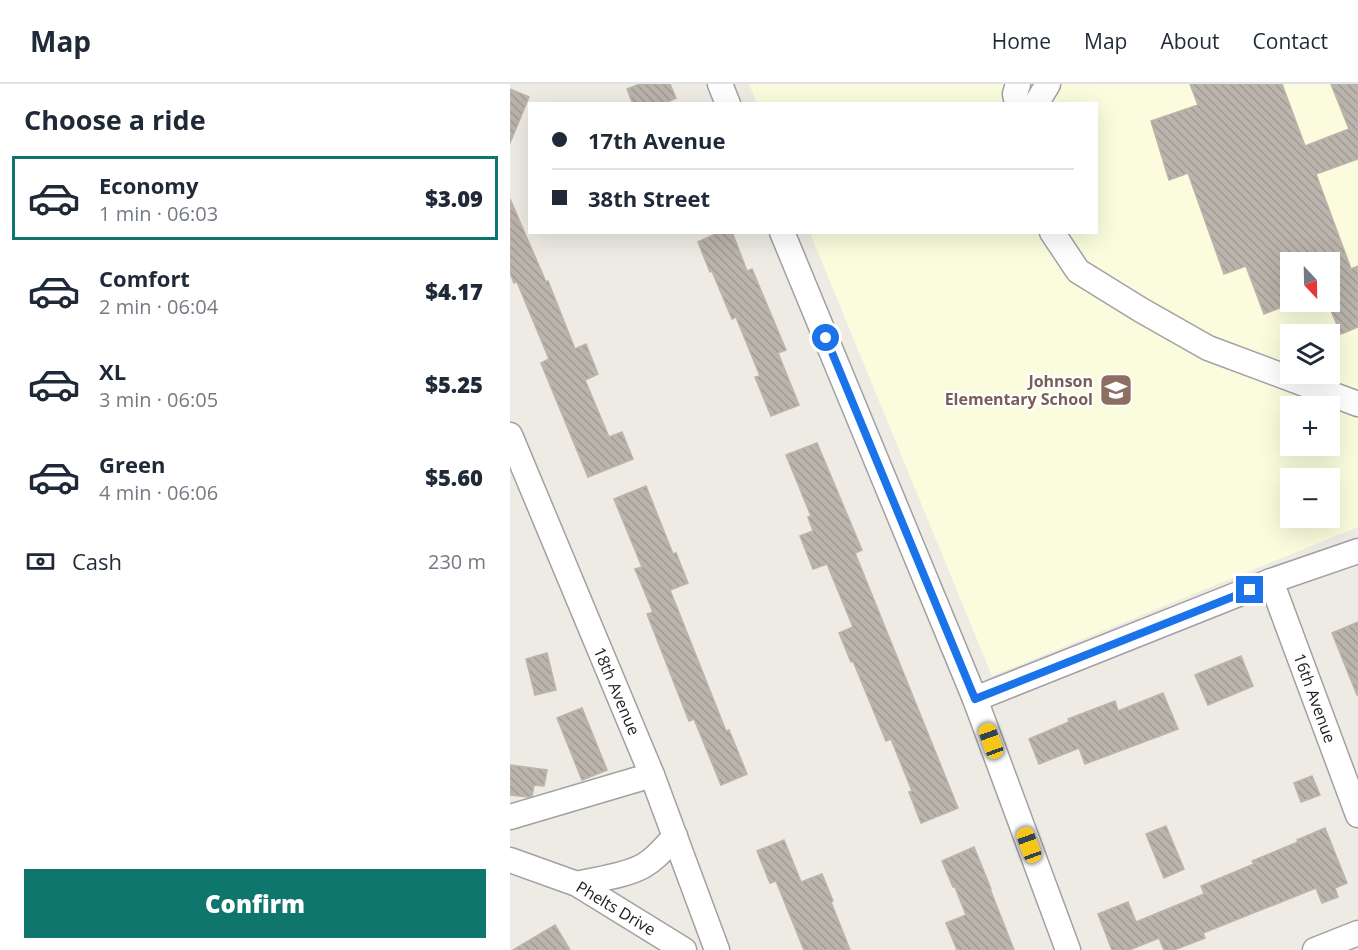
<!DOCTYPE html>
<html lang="en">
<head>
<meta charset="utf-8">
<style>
	:root { --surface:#fff; --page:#f2f2f3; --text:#1f2937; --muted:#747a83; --line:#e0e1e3; --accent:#0f766e }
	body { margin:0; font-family:"Open Sans",sans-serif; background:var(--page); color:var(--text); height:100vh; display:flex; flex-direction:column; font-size:22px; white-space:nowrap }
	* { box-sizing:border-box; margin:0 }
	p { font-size:20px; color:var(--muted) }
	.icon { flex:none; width:33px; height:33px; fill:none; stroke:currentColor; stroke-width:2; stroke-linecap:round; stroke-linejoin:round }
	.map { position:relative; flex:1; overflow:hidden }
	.side { display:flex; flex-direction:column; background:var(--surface); width:510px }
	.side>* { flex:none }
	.banner { position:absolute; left:18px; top:18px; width:570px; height:132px; border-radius:0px; box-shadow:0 6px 24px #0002; display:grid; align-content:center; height:132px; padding:0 24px; background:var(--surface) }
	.needle { width:39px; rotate:158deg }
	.fabs { position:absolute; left:770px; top:168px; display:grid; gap:12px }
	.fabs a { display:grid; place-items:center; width:60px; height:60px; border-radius:0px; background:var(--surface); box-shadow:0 6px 24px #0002; font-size:30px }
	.end { position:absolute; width:27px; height:27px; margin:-14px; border:8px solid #1a73e8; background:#fff; box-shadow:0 0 0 3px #fff }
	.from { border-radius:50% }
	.car { position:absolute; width:18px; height:36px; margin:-18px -9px; border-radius:8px; box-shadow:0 0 4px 2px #0007; background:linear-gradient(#f5c518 24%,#345 0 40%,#f5c518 0 76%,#345 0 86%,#f5c518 0) }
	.banner b { display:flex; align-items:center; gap:21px; height:57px; font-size:22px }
	.banner b+b { border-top:2px solid var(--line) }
	.banner i { width:15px; height:15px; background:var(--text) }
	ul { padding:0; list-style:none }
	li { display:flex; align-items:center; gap:18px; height:84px; margin:0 12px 9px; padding:0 12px; border:3px solid transparent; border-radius:0px }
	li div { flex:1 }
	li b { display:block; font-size:22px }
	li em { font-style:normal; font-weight:800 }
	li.current { border-color:var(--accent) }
	li>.icon { width:54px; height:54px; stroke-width:1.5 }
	h2 { padding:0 24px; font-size:27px; line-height:72px }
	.pay { display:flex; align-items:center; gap:15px; height:66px; padding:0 24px; font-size:22px }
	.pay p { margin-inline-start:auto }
	.primary-button { display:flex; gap:12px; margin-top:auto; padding:12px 24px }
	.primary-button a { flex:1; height:69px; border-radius:0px; background:var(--accent); color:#fff; font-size:24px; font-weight:800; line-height:69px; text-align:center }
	header { display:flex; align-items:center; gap:36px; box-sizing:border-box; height:84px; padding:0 30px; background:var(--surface); border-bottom:2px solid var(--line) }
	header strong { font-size:28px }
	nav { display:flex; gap:33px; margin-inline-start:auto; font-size:21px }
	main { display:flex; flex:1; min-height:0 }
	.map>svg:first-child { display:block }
</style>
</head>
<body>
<header>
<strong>Map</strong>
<nav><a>Home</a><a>Map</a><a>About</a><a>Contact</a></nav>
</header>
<main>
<section class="side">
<h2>Choose a ride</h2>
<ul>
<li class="current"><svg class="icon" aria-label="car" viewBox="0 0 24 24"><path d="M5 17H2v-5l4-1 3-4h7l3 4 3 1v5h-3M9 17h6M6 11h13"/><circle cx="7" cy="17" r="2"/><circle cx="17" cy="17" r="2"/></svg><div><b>Economy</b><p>1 min · 06:03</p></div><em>$3.09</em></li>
<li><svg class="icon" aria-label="car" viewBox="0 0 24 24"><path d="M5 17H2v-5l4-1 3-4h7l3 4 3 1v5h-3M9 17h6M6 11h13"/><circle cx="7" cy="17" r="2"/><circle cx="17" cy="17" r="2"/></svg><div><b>Comfort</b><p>2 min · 06:04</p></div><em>$4.17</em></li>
<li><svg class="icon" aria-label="car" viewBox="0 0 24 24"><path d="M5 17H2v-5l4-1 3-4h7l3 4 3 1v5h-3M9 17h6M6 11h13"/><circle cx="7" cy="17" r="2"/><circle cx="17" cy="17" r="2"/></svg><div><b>XL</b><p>3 min · 06:05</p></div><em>$5.25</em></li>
<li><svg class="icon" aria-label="car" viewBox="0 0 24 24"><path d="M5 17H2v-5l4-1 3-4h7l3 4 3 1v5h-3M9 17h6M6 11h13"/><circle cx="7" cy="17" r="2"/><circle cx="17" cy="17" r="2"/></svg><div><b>Green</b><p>4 min · 06:06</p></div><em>$5.60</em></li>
</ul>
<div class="pay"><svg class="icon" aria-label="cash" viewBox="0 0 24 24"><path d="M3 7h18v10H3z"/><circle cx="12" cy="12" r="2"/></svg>Cash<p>230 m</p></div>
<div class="primary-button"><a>Confirm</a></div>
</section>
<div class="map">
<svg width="848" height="866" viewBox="0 0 848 866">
	<defs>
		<pattern id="building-back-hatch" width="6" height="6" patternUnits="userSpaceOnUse" patternTransform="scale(1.5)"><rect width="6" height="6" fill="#bab4ad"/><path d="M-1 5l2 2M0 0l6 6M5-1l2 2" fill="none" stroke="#9f9a94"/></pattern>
	</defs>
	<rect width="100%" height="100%" fill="#edebe3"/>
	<path fill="#fafcdd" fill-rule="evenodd" d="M239 0H848V443L482 592 300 149 586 148V20L247 19ZM780 178H819V218H780ZM780 250H819V290H780ZM780 322H819V362H780ZM780 394H819V434H780Z"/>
	<g fill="url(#building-back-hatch)" stroke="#beb3a7" stroke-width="1.5">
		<path d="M130 0H160L166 14 153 20H123L117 5Z"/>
		<path d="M680 0H772L795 62 839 45 821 0H848V75L806 90 841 185 848 182V243L831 250 819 222V178H780V220L754 230 736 182 714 190 678 89 659 96 641 37 688 21Z"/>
		<path d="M0 5 19 13 0 59Z"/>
		<path d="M0 115 36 198 38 197 65 265 76 260 88 290 75 296 99 353 112 348 123 375 78 393 31 279 39 275 7 198 4 199 0 189Z"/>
		<path d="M210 148H222L237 187 242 185 276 266 268 269 289 321 261 332 245 293 250 292 226 233 222 235 202 187 200 188 188 158Z"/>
		<path d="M307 359 352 466 345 469 448 724 411 739 399 708 402 707 381 655 376 657 343 577 341 578 329 549 343 543 317 480 303 485 290 452 303 447 298 433 301 432 276 371Z"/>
		<path d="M136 402 163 470 166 469 178 499 160 506 216 647 219 646 237 690 211 701 184 635 179 637 137 530 143 528 125 485 132 483 104 415Z"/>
		<path d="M848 538V611H847L822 549Z"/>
		<path d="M37 569 46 606 25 611 16 575Z"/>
		<path d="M731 572 743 602 698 621 685 591Z"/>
		<path d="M653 609 668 645 575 680 569 664 529 680 519 655 559 638 558 635 605 617 608 627Z"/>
		<path d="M72 624 97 686 72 696 47 634Z"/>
		<path d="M0 681 37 686 34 702 24 701 22 712 18 713 0 711Z"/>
		<path d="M802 692 810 711 791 718 784 699Z"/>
		<path d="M656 742 674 785 654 794 636 750Z"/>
		<path d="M815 744 837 799 825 804 828 813 812 819 806 804 693 849 695 854 664 866H654L649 854 619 866H602L588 830 618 818 626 838 694 810 691 802 744 780 742 777 788 758 787 756Z"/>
		<path d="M274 756 291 798 312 790 323 817 321 818 340 866H294L266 797 260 799 247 767Z"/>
		<path d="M464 763 481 805H480L504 866H447L436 839 456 831 445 803H443L432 777Z"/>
		<path d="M45 841 60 866H3Z"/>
	</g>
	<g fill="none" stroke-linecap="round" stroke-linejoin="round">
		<g stroke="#a1a1a1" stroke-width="27">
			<g id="minor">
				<path d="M210 0 218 20"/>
				<path d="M507 20 505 10 508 0"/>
				<path d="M526 20 538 0"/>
				<path d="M272 148 465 615 558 866"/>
				<path d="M542 148 568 187 631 226 698 264 848 320"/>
				<path d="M0 351 142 691 207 866"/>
				<path d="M761 497 848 731"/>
				<path d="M465 615 761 497 848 467"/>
				<path d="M0 733 142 691"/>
				<path d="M0 776 67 800 174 866"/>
				<path d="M67 800C87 795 115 792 133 782 146 775 155 763 165 752"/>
				<path d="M805 866 848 849"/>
			</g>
		</g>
		<use href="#minor" stroke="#fff" stroke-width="24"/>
	</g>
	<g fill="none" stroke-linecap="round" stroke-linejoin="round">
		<path stroke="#1a73e8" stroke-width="8" d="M316 254 465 615 740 506"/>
	</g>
	<defs>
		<g id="school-square" transform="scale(1.725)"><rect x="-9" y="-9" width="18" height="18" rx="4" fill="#8d6e63" stroke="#fff"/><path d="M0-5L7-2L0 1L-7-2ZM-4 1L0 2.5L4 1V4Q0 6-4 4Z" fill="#fff"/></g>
	</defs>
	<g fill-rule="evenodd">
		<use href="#school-square" x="606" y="306"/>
	</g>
	<g text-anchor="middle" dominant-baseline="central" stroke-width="4.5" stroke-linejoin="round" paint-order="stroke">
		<g font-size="16" font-weight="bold" fill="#785e54" stroke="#fff" text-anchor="end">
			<text x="583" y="297">Johnson<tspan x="583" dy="18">Elementary School</tspan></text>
		</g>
		<g font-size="16" fill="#1d1d1d" stroke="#fff">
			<text transform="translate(107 607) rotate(67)">18th Avenue</text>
			<text transform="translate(805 614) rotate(70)">16th Avenue</text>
			<text transform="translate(106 824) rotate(31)">Phelts Drive</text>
		</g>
	</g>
</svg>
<div class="fabs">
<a><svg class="needle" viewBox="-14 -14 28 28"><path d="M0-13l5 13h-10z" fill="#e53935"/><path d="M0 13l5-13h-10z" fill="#747a83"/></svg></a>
<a><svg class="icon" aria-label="layers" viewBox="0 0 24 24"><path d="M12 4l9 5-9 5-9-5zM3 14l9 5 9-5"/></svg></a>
<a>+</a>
<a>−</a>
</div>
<i class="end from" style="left:316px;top:254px"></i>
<i class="end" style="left:740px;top:506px"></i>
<i class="car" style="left:481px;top:657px;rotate:340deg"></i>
<i class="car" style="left:519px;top:761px;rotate:340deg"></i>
<div class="banner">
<b><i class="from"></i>17th Avenue</b>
<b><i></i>38th Street</b>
</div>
</div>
</main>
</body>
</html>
